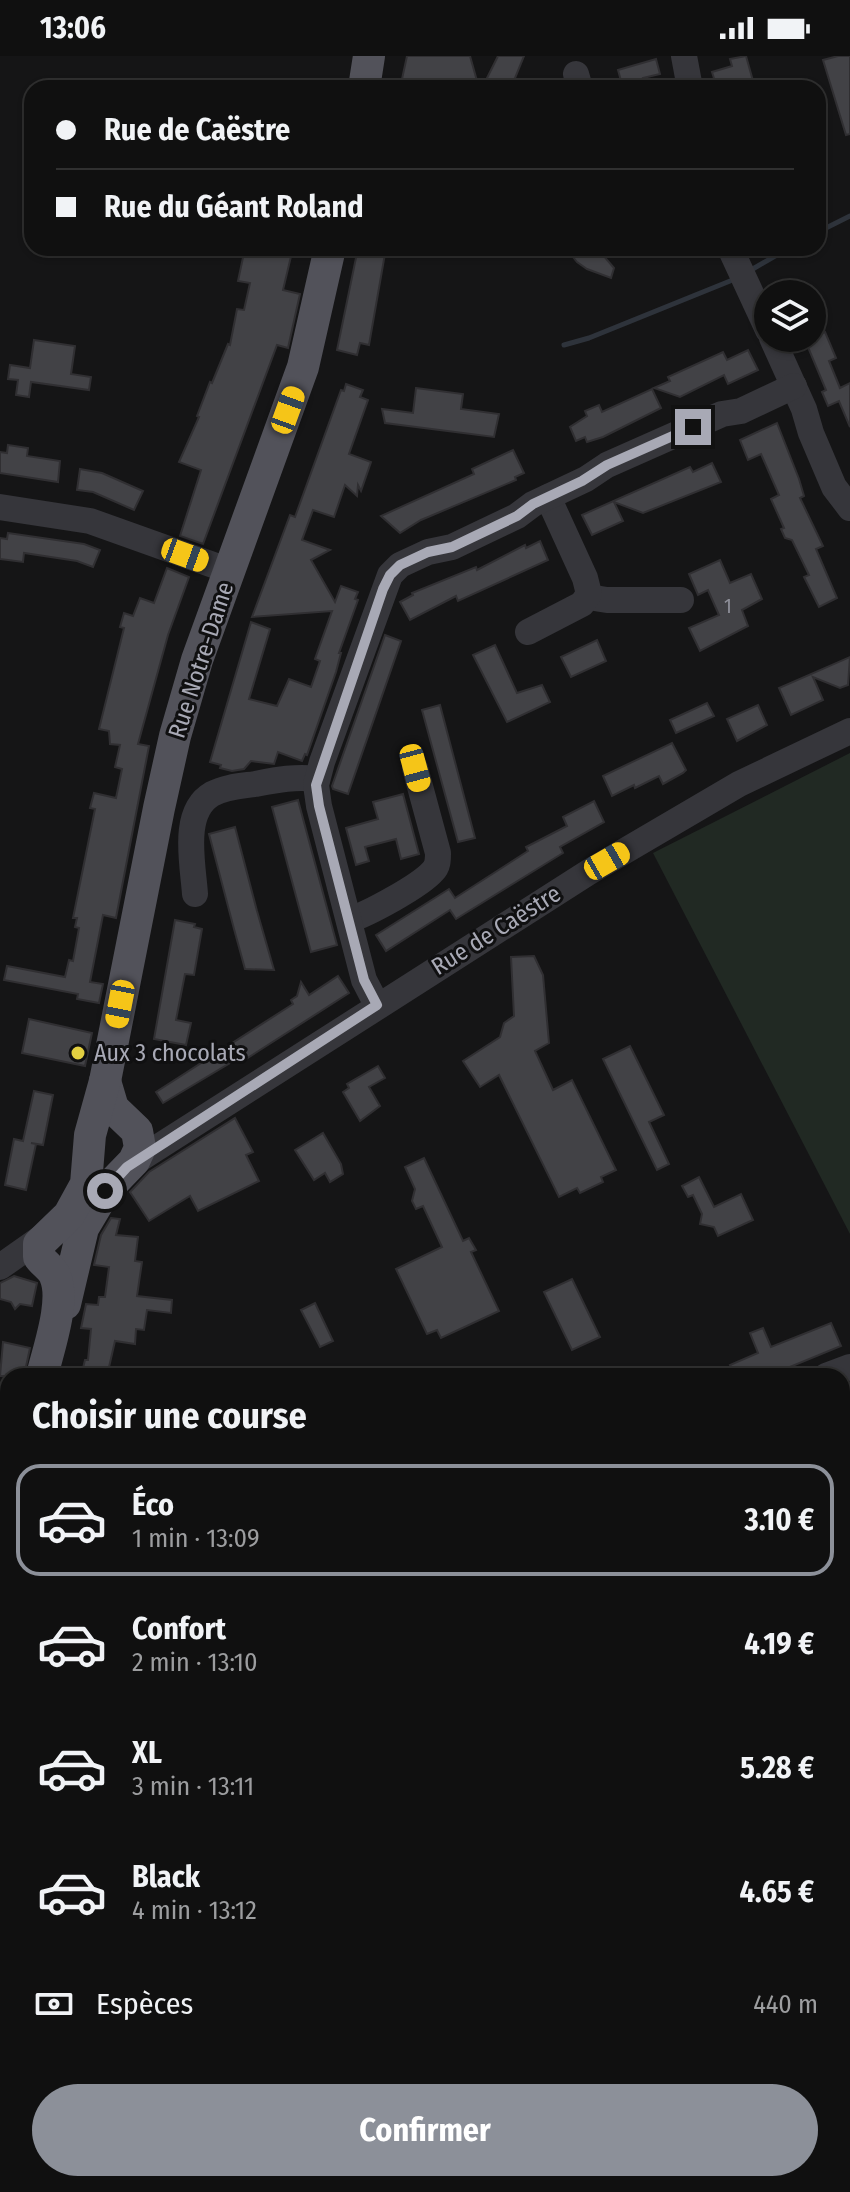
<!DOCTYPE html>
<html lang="fr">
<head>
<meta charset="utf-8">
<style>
	:root { --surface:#101010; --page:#1e1e1e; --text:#f1f3f6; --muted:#9c9d9f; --line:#303030; --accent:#8c9099 }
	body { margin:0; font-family:"Fira Sans Condensed",sans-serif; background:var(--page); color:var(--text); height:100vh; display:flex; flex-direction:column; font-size:30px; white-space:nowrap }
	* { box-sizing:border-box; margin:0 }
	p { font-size:26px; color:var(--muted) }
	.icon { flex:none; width:44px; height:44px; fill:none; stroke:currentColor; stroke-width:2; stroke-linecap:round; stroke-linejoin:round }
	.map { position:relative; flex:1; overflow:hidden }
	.sheet { position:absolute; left:0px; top:1312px; width:850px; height:824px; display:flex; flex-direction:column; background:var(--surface); border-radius:24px 24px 0 0; box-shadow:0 2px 6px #0004,0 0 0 2px var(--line) }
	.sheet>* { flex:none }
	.top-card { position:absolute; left:24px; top:24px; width:802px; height:176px; border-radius:24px; box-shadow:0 2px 6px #0004,0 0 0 2px var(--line); display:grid; align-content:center; height:176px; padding:0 32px; background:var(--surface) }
	.controls { position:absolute; left:754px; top:224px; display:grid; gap:16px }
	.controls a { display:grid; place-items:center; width:72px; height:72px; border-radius:50%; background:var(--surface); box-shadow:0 2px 6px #0004,0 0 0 2px var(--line); font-size:40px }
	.end { position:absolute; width:36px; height:36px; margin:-18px; border:10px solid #a8a9b5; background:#111; box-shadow:0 0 0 4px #111 }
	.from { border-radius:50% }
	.car { position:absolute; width:24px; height:48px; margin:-24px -12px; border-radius:10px; box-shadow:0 0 6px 2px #0007; background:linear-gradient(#f5c518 24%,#345 0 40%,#f5c518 0 76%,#345 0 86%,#f5c518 0) }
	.top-card b { display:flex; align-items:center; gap:28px; height:76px; font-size:30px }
	.top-card b+b { border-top:2px solid var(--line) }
	.top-card i { width:20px; height:20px; background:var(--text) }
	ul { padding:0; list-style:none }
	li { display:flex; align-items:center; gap:24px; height:112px; margin:0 16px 12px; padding:0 16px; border:4px solid transparent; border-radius:24px }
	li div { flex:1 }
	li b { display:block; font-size:30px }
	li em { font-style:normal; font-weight:700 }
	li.active { border-color:var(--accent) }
	li>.icon { width:72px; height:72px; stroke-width:1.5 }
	h2 { padding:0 32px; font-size:36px; line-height:96px }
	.pay { display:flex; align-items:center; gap:20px; height:88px; padding:0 32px; font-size:30px }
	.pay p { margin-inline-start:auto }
	.button { display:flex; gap:16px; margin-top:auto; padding:16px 32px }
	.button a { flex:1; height:92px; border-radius:48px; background:var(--accent); color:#fff; font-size:32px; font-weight:700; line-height:92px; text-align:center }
	.status { display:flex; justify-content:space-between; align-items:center; height:56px; padding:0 40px; background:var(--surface); direction:ltr }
	.status svg { height:22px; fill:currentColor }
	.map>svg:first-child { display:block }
</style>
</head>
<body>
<div class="status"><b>13:06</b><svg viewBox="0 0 49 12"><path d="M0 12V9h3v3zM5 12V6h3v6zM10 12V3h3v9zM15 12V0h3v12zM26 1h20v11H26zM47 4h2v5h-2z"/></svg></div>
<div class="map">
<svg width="850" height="2136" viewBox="0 0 850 2136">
	<rect width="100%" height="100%" fill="#151516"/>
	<g fill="#212923">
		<path d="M850 697V1178L653 797Z"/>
		<path d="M850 1333V1671L842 1674V1336Z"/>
	</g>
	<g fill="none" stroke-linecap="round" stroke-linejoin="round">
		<g stroke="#2e333b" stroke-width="5">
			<path d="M818 176 850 160"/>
			<path d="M751 214 789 192"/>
			<path d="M564 289 589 282 735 223"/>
		</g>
	</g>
	<g fill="#424246" stroke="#302f32" stroke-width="2">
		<path d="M407 0H470L479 32H442L402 23Z"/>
		<path d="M498 0H524L511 32H482Z"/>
		<path d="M746 0 755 32H717L712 16 732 10 730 3Z"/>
		<path d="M838 0H850V78L846 79 823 4Z"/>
		<path d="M656 3 660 18 643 22 646 32H623L618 14Z"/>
		<path d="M245 192H293L283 234 300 238 288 292 277 289 203 488 180 480 201 414 179 406 199 361 197 360 210 326 212 327 228 288 230 289 237 253 244 254 250 227 238 225Z"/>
		<path d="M358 192H386L369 289 360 287 357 299 337 294Z"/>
		<path d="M573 192H597L614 212 611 222 587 213 577 206 573 201Z"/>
		<path d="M825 276 836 302 829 305 840 332 850 327V371L839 345 828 350 822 336 826 334 805 284Z"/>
		<path d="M34 284 75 290 71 318 91 321 89 334 31 326 29 341 16 339 18 324 8 323 10 309 30 312Z"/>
		<path d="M748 294 758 314 728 328 724 319 680 341 654 332 670 325 668 321 723 296 727 304Z"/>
		<path d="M346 328 363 334 360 341 368 344 349 398 371 406 361 435 358 429 357 440 345 429 334 461 313 454 302 484 330 494 311 504 335 546 341 530 358 536 355 543 358 544 339 597H341L336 616 307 699 305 698 302 705 278 696 274 708 251 705 244 713 232 715 220 712 221 709 210 706 251 566 270 573 249 643 277 650 289 623 311 631 320 605 315 603 332 555 252 561 290 459 295 461 341 334 344 335Z"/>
		<path d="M416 332 463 338 461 353 499 358 494 381 385 367 382 353 413 357Z"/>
		<path d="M652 333 661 352 603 381 587 386 585 381 576 385 570 371 587 360 585 355 599 349 602 356Z"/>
		<path d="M777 367 799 423 804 440 800 442 823 490 816 493 837 542 819 551 804 521 809 519 792 484 785 482 781 473 784 472 771 443 779 439 761 398 748 404 740 384Z"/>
		<path d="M8 389 28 392 27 400 60 405 58 426 0 417V396L7 397Z"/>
		<path d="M513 394 524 417 515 421 516 424 421 464 400 477 381 460 474 418 472 413Z"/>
		<path d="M712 407 721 426 643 457 614 446 623 465 592 479 582 459 690 411 693 416Z"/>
		<path d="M80 413 102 417 143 435 134 454 93 436 77 434Z"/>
		<path d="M8 477 84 488 100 494 93 511 77 505 24 497 23 506 0 503V482L7 483Z"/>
		<path d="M540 485 548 504 458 545 456 540 410 564 400 546 413 539 412 537 476 511 477 514 525 489 526 492Z"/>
		<path d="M720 504 730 527 751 518 762 543 742 554 748 570 700 595 689 572 719 559 708 534 698 539 689 518Z"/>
		<path d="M167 512 189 521 168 579 138 688 149 690 116 862 103 859 90 926 103 928 99 947 77 943 78 938 4 924 7 910 65 921 69 904 73 905 79 872 75 871 77 862H73L95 753 90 752 94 737 116 742 122 713 115 711 120 689 110 688 109 675 99 673 124 572 120 571 124 557 133 560 140 542 154 547Z"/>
		<path d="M385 579 401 585 348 738 333 733 332 730Z"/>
		<path d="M597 584 606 605 571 621 561 601Z"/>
		<path d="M495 589 517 637 542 629 550 646 507 666 473 599Z"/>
		<path d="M850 601 848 629 840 632 813 621 823 644 791 659 779 632Z"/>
		<path d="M707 647 714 660 676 677 670 664Z"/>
		<path d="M440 649 475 782 458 786 422 654Z"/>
		<path d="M758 649 767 669 737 685 727 663Z"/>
		<path d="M672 687 686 714 683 717 663 728 659 720 635 732 634 729 612 740 603 720Z"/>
		<path d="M403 738 419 798 401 803 396 783 365 791 369 805 356 809 346 772 378 763 373 746Z"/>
		<path d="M298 744 337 889 311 896 272 751Z"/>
		<path d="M594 745 604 766 560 791 563 797 456 863 450 854 386 895 376 879 449 833 455 842 528 795 526 791 567 770 563 761Z"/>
		<path d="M235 771 257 855 274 914 245 913 234 873 209 778Z"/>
		<path d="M175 864 195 868 194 871 202 873 194 919 185 918 176 964 191 967 186 989 154 983Z"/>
		<path d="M534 900 543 919 549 987 535 995 553 1034 572 1024 616 1114 601 1121 603 1126 580 1137 577 1132 559 1141 499 1019 480 1031 463 1005 500 981 504 967 514 960 511 901Z"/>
		<path d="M338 920 349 937 246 1003 238 1005 237 1003 163 1047 156 1036 293 948 291 944 297 940 301 926 309 939Z"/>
		<path d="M29 963 92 977 85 1010 22 997Z"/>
		<path d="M630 990 664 1059 649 1066 669 1108 657 1114 603 1003Z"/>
		<path d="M378 1010 385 1022 369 1031 380 1050 360 1065 343 1036 349 1032 347 1028Z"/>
		<path d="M34 1035 53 1039 43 1089 31 1087 36 1088 26 1134 5 1129 14 1083 23 1085Z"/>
		<path d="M235 1062 253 1096 246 1099 259 1125 198 1155 190 1140 149 1165 130 1136 149 1116Z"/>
		<path d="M323 1077 341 1108 343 1118 330 1126 325 1117 314 1124 295 1094Z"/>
		<path d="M424 1102 463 1185 469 1182 476 1194 471 1196 499 1255 441 1282 437 1274 427 1278 396 1213 442 1191 423 1150 416 1153 412 1145 415 1133 405 1111Z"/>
		<path d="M699 1121 714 1151 741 1138 753 1164 718 1180 714 1171 700 1168 702 1158 693 1139 688 1141 682 1130Z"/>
		<path d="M111 1162 120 1163 116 1179 138 1181 135 1205 142 1206 137 1240 172 1244 171 1257 147 1254 144 1274 136 1273 135 1288 115 1285 107 1320H81L85 1304H88L91 1273 81 1272 86 1248 98 1249 99 1241H105L109 1211 94 1209 101 1179Z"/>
		<path d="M14 1220 37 1227 32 1250 20 1248 15 1253 11 1246 0 1243V1227Z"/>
		<path d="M572 1223 600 1281 572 1294 544 1236Z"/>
		<path d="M315 1247 333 1285 320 1291 301 1254Z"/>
		<path d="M831 1267 841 1290 768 1320H735L730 1309 758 1297 750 1277 763 1272 771 1291Z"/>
		<path d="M3 1286 30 1292 24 1320H0Z"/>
	</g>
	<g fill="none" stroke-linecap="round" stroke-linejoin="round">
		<g stroke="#36363b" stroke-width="26">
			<path d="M684 0 690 32"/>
			<path d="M576 18 580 32"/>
			<path d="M730 192 768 274"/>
			<path d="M772 282 804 353 811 377 834 431 850 452"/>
			<path d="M0 451 90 465 230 515"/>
			<path d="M588 541 607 544H681"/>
			<path d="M528 576 582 548 589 538 585 522 548 441"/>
			<path d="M195 838C193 808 181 756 212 738 225 731 241 730 255 728 276 724 296 720 317 723"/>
			<path d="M349 864C368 858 420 830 433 815 438 810 438 804 438 797L415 712"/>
			<path d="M377 949 364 924 319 750 316 729 322 706 390 519 400 509 428 496 452 491 517 460 533 448 586 423 607 409 722 358 741 355 794 330"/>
			<path d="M127 1111 589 816 739 728 850 675"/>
			<path d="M0 1211 48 1177"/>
			<path d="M826 1320 850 1311"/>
			<path d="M636 2128 639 2136"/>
			<path d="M827 2128 830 2136"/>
		</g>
		<g stroke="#52525a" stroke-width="32">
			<path d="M364 32 369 0"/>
			<path d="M65 1248 83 1172 105 1135 134 1105 140 1092 137 1075 113 1052 105 1025"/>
			<path d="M42 1320C48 1294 66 1245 55 1220 52 1212 44 1208 39 1201V1188L69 1159 86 1128 90 1079 105 1025 159 752 175 680 197 604 303 311 330 192"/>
			<path d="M0 1463 8 1438"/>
			<path d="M0 1503 8 1478"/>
		</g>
	</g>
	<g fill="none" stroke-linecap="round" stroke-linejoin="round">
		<path stroke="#a8a9b5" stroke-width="10" d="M105 1135 127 1111 377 949 364 924 319 750 316 729 383 533 390 519 400 509 428 496 452 491 517 460 533 448 582 425 607 409 693 371"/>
	</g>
	<circle fill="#e2cf41" stroke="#101011" stroke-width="3" cx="78" cy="997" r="8"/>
	<g text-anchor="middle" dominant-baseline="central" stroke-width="6" stroke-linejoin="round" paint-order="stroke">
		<g font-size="20" fill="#8e8f99">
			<text x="728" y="550">1</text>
		</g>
		<g font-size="24" fill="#a8a9b5" stroke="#101011">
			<text transform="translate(201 604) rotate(-72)">Rue Notre-Dame</text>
			<text transform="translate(496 874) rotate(-32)">Rue de Caëstre</text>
		</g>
		<g font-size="24" fill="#a8a9b5" stroke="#101011" text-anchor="start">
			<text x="94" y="997">Aux 3 chocolats</text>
		</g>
	</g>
</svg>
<div class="controls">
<a><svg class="icon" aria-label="layers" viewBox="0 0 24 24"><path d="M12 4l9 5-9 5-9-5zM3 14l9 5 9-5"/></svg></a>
</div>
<i class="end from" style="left:105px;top:1135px"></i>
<i class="end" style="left:693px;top:371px"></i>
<i class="car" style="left:288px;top:354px;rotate:20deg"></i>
<i class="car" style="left:185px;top:499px;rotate:110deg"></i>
<i class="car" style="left:415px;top:712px;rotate:165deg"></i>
<i class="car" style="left:607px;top:805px;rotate:60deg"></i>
<i class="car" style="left:120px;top:948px;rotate:191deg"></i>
<div class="top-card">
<b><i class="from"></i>Rue de Caëstre</b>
<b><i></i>Rue du Géant Roland</b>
</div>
<section class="sheet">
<h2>Choisir une course</h2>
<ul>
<li class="active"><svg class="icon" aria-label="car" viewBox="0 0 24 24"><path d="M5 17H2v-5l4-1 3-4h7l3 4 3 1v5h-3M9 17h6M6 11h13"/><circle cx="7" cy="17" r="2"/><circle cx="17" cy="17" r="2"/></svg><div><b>Éco</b><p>1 min · 13:09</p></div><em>3.10 €</em></li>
<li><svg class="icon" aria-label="car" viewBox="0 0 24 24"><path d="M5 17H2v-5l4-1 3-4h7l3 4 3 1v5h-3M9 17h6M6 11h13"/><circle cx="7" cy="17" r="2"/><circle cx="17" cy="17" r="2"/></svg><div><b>Confort</b><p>2 min · 13:10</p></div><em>4.19 €</em></li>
<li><svg class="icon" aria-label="car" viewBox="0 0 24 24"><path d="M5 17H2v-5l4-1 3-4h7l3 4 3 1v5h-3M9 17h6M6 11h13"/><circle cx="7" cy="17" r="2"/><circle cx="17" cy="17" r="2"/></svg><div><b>XL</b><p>3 min · 13:11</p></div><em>5.28 €</em></li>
<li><svg class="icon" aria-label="car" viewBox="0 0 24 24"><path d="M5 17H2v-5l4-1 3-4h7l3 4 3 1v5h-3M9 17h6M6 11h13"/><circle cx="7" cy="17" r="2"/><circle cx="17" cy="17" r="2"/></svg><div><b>Black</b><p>4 min · 13:12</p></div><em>4.65 €</em></li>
</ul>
<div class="pay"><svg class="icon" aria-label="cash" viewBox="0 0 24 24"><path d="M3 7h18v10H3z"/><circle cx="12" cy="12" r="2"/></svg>Espèces<p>440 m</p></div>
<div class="button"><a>Confirmer</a></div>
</section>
</div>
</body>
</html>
